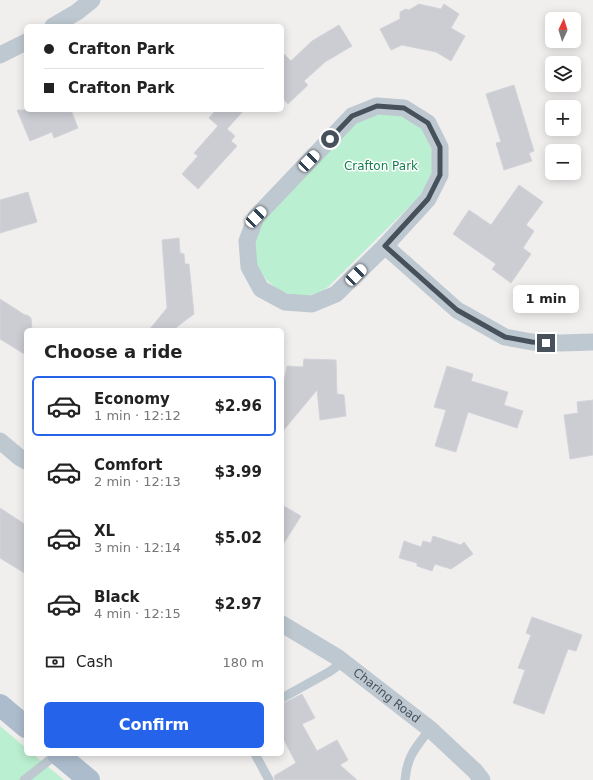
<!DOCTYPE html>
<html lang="en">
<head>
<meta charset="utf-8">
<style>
	:root { --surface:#fff; --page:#f6f6f6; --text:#222; --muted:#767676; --line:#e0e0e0; --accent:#2563eb }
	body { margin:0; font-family:"DejaVu Sans",sans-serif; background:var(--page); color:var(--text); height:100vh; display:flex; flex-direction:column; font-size:15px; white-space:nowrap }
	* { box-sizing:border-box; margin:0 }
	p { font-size:13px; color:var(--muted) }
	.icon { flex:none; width:22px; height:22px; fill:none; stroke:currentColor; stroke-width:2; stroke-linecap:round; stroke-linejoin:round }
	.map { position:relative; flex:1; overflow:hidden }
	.sheet { position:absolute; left:24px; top:328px; width:260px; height:428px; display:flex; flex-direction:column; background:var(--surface); border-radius:6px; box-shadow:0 2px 10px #0003 }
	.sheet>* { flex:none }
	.banner { position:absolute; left:24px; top:24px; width:260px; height:88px; border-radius:6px; box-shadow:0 2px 10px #0003; display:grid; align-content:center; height:88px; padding:0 20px; background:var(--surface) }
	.needle { width:26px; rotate:4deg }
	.controls { position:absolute; left:545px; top:12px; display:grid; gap:8px }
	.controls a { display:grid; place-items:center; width:36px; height:36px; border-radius:6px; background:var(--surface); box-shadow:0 2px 10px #0003; font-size:20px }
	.end { position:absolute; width:18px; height:18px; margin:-9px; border:5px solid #46515c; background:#fff; box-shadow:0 0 0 2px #fff }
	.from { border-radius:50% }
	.bubble { position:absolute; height:28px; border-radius:6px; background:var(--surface); box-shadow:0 2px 10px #0003; font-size:13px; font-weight:700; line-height:28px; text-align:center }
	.car { position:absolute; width:12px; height:24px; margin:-12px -6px; border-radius:5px; box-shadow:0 0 3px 1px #0007; background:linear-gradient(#fff 24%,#345 0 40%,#fff 0 76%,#345 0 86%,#fff 0) }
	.banner b { display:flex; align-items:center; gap:14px; height:38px; font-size:15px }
	.banner b+b { border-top:1px solid var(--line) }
	.banner i { width:10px; height:10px; background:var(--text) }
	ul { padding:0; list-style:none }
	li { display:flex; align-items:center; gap:12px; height:60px; margin:0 8px 6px; padding:0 12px; border:2px solid transparent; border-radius:6px }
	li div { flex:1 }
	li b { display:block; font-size:15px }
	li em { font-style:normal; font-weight:700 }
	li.current { border-color:var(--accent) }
	li>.icon { width:36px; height:36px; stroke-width:1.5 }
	h2 { padding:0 20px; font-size:18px; line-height:48px }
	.pay { display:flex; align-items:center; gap:10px; height:44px; padding:0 20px; font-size:15px }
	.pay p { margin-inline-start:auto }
	.cta { display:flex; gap:8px; margin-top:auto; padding:8px 20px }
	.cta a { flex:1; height:46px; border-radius:6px; background:var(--accent); color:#fff; font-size:16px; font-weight:700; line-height:46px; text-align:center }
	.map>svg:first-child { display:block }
</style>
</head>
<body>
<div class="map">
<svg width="593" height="780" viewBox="0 0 593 780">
	<rect width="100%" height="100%" fill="#f1eeee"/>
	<g fill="#bbefd1">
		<path d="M385 112 399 115 414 122 423 130 433 153V167L431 179 418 198 328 287C325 289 321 291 318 293 303 298 283 295 271 284 267 281 264 276 261 272 258 267 255 261 254 255 253 244 256 232 260 222L354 124 370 116Z"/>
		<path d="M0 726 26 748V754H33L64 780H0Z"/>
	</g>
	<g fill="#cbcdd3" stroke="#d2d4da">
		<path d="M419 4 441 9 444 4 459 14 451 28 465 36 451 61 436 52 402 45 391 50 380 29 400 19V12L406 9 409 10Z"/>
		<path d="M339 25 352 46 325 62 304 81 308 85 288 104 282 97V52L291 61 312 41Z"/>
		<path d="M514 85 534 151 529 153 532 161 504 170 496 143 501 142 486 94Z"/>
		<path d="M17 110H71L78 128 54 138 52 132 30 141Z"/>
		<path d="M216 110H244L227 129 235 136 231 141 237 146 198 189 182 174 198 156 194 153 218 126 209 118Z"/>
		<path d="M519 185 543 202 526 225 534 231 523 248 531 254 511 283 492 269 496 264 453 234 469 210 491 225Z"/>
		<path d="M28 192 37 222 0 233V200Z"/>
		<path d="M179 238 180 253 184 254 185 264H189L194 314 178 326 174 330H149L167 308 162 240Z"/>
		<path d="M0 299 25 315H27L31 318 32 330H26V355L0 339Z"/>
		<path d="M304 359 336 360 337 394 344 395 346 416 320 420 317 390 282 432V393L287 366 303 367Z"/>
		<path d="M447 366 473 374 471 381 508 392 504 405 523 411 517 428 468 412 456 452 435 446 446 410 434 407Z"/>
		<path d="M593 400V455L570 459 564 415 578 413 577 402Z"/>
		<path d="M282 505 301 516 282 546Z"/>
		<path d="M0 508 26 525V574L0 558Z"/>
		<path d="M433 536 461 545 464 542 473 554 451 569 435 564 432 571 417 566V563L399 558 404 541 421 547 423 541 431 543Z"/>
		<path d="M532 617 582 635 576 651 568 649 544 714 513 703 525 670 518 668 531 635 526 633Z"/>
		<path d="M302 694 315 718 302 724 317 751 337 740 348 760 340 765 357 780H275L274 776 296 763 282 736V704Z"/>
	</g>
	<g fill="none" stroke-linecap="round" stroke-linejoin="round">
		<g stroke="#bec8d0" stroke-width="9">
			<path d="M282 698 329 672 336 667 342 661"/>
			<path d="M255 754 269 780"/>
			<path d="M24 780 57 754"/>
			<path d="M405 780C407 756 416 747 430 729"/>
		</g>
		<g stroke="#bec8d0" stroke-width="17">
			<path d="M53 26 77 12 92 0"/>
			<path d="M0 55 26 42"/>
			<path d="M377 106 404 108 428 123 440 147V175L428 199 385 246 336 294 312 304 285 302 261 289 249 267 247 241 256 217 352 116Z"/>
			<path d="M385 246 457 310 505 337 532 342 561 343 593 342"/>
			<path d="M0 441 19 457 26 461"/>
			<path id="s1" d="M282 624 337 657 430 729 475 771 482 780"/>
		</g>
		<g stroke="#adbccd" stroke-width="22">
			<path d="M0 705 26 727"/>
			<path d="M58 754 89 780"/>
		</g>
	</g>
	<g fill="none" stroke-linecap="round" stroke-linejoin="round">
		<path stroke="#46515c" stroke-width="5" d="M330 139 352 116 377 106 404 108 428 123 440 147V175L428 199 385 246 457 310 505 337 532 342 546 343"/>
	</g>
	<g text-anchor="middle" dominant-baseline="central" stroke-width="3" stroke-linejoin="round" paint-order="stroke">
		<g font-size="12" fill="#167e4e" stroke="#fff">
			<text x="381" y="166">Crafton Park</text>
		</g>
		<g font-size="12" fill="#46515c" stroke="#fff">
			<text stroke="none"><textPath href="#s1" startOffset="127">Charing Road</textPath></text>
		</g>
	</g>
</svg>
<div class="controls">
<a><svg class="needle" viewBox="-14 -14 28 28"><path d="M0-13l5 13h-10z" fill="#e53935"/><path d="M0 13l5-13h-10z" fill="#767676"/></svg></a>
<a><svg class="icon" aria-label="layers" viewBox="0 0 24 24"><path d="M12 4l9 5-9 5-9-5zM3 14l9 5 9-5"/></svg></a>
<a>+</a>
<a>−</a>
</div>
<i class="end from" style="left:330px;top:139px"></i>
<i class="end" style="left:546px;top:343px"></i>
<div class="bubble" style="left:513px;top:285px;width:66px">1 min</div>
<i class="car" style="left:309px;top:161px;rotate:44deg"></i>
<i class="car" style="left:256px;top:217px;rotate:44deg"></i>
<i class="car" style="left:356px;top:275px;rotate:45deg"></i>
<div class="banner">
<b><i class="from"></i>Crafton Park</b>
<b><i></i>Crafton Park</b>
</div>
<section class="sheet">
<h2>Choose a ride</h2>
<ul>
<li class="current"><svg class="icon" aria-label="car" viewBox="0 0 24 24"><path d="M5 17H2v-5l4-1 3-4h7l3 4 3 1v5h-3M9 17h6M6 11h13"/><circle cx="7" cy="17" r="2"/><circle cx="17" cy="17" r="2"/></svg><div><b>Economy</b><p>1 min · 12:12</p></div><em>$2.96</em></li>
<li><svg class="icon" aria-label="car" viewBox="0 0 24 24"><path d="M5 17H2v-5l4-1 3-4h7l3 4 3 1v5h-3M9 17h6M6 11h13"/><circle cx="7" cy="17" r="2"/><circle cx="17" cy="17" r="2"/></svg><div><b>Comfort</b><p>2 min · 12:13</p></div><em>$3.99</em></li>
<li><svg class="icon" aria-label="car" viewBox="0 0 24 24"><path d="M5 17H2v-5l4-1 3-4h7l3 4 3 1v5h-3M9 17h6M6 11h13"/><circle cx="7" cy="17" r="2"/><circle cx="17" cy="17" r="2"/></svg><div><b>XL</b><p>3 min · 12:14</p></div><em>$5.02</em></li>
<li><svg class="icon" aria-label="car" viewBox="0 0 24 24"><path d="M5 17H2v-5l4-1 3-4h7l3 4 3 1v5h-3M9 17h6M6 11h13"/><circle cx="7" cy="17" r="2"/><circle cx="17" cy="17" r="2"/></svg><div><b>Black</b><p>4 min · 12:15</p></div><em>$2.97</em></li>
</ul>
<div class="pay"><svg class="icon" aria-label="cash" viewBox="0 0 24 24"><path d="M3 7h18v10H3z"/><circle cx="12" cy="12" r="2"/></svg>Cash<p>180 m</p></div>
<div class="cta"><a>Confirm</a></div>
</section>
</div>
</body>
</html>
